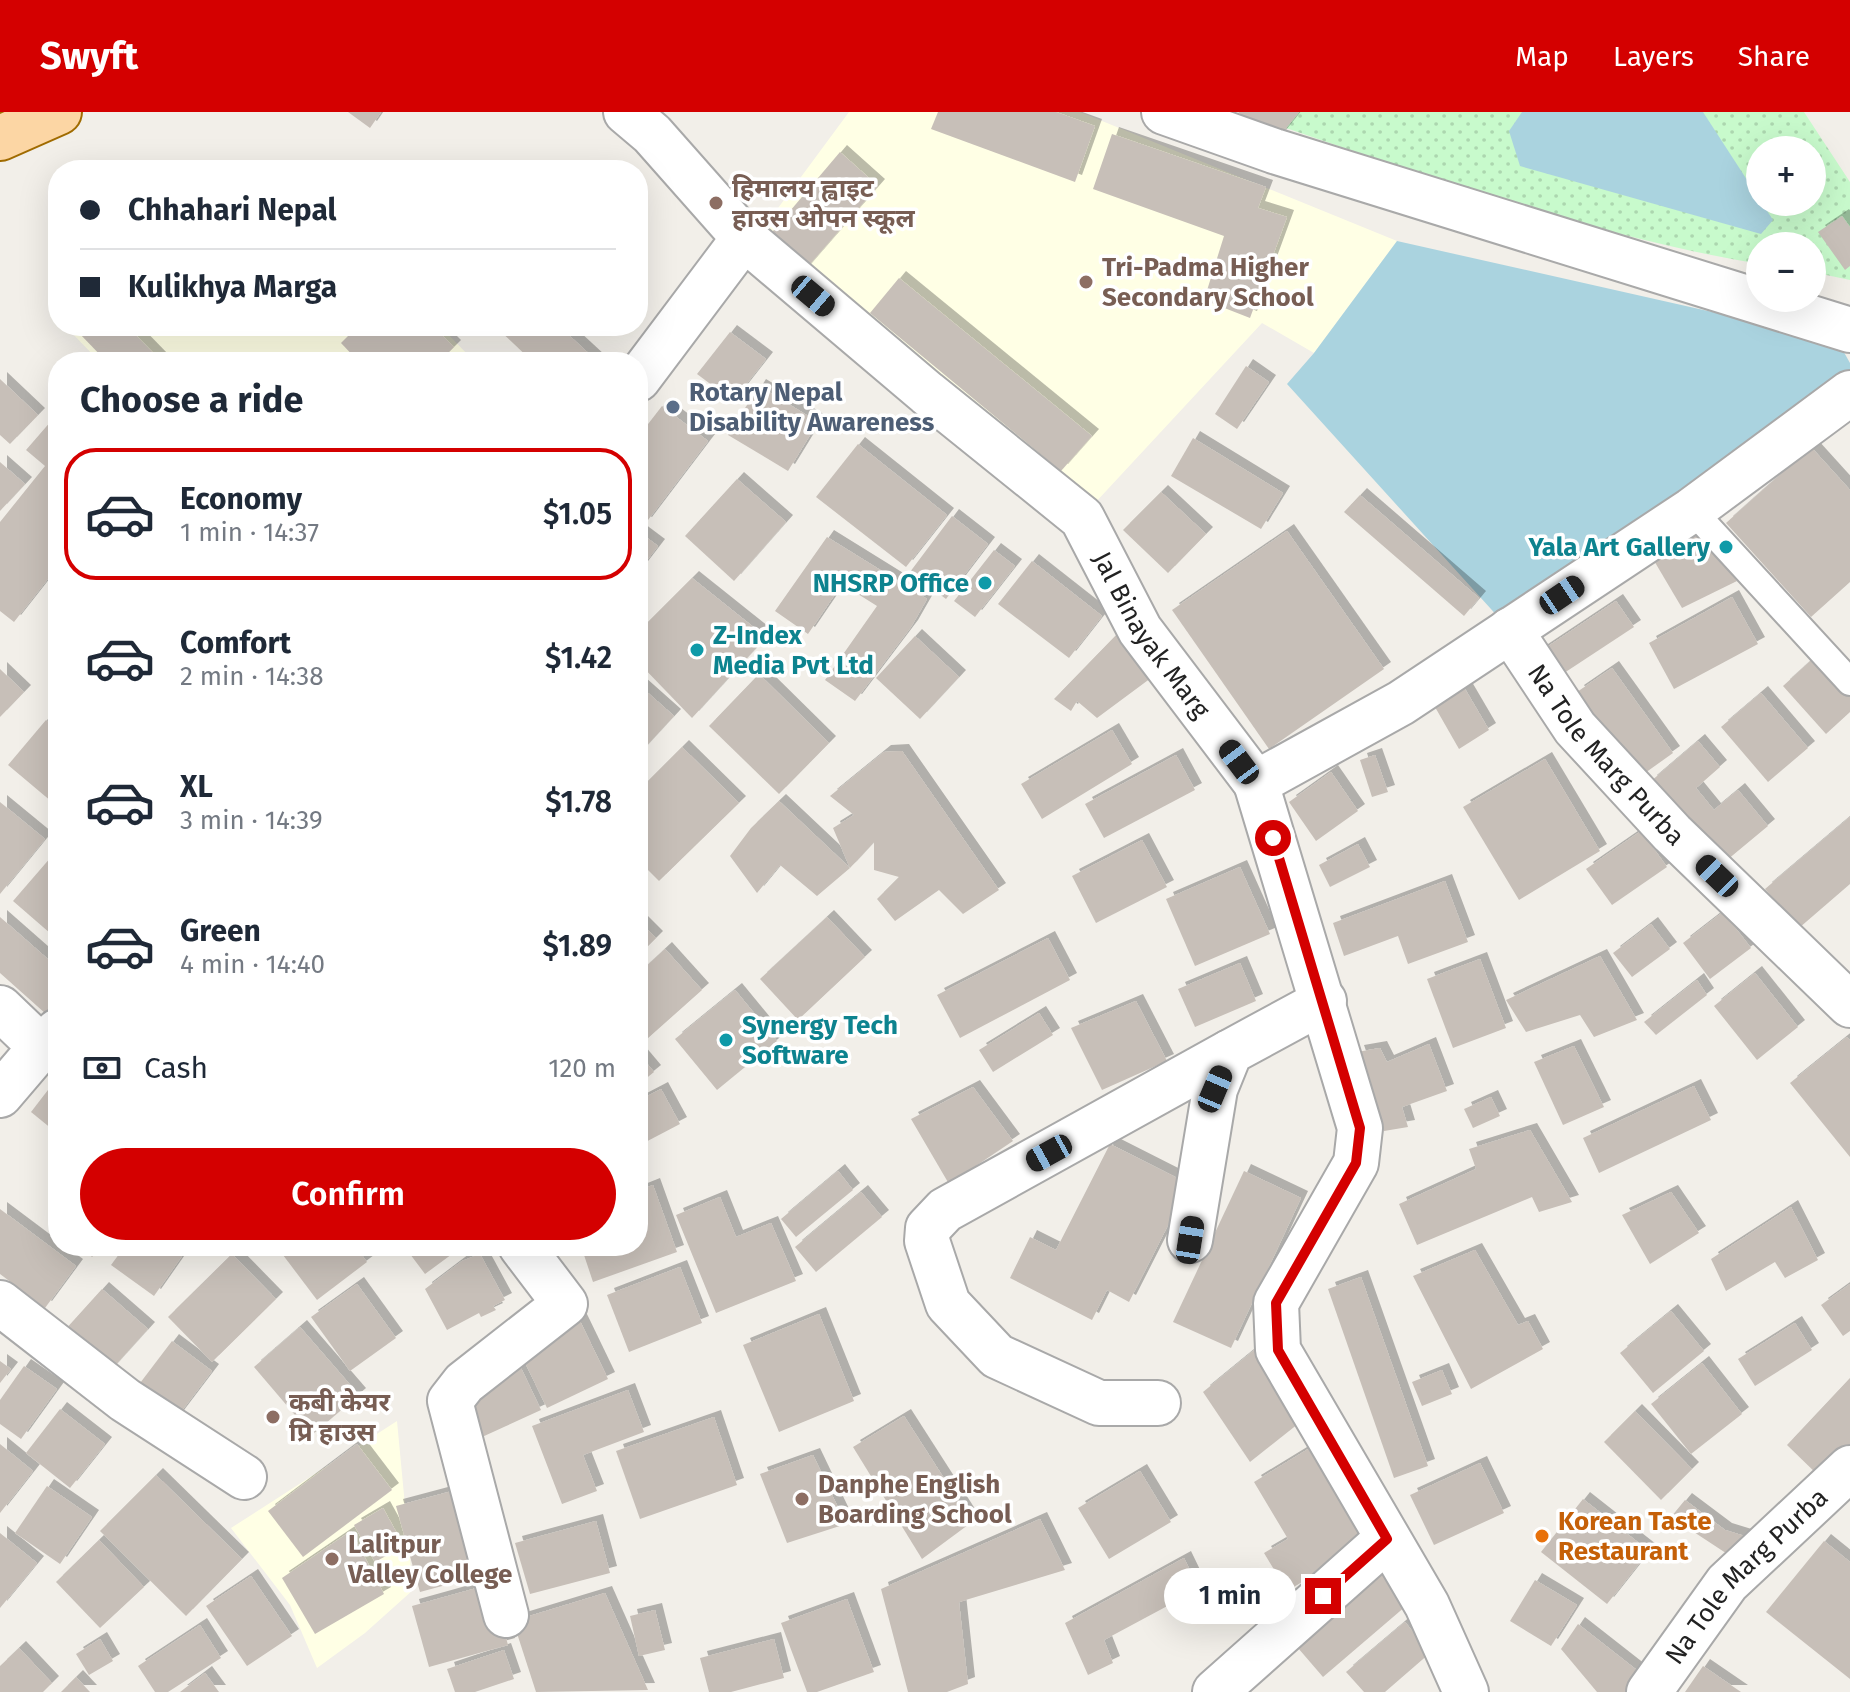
<!DOCTYPE html>
<html lang="en">
<head>
<meta charset="utf-8">
<style>
	:root { --surface:#fff; --page:#f6f6f7; --text:#1f2937; --muted:#747a83; --line:#e0e1e3; --accent:#d40000 }
	body { margin:0; font-family:"Fira Sans","Noto Sans Devanagari",sans-serif; background:var(--page); color:var(--text); height:100vh; display:flex; flex-direction:column; font-size:30px; white-space:nowrap }
	* { box-sizing:border-box; margin:0 }
	p { font-size:26px; color:var(--muted) }
	.icon { flex:none; width:44px; height:44px; fill:none; stroke:currentColor; stroke-width:2; stroke-linecap:round; stroke-linejoin:round }
	.map { position:relative; flex:1; overflow:hidden }
	.details { position:absolute; left:48px; top:240px; width:600px; height:904px; display:flex; flex-direction:column; background:var(--surface); border-radius:32px; box-shadow:0 8px 32px #0002 }
	.details>* { flex:none }
	.top-card { position:absolute; left:48px; top:48px; width:600px; height:176px; border-radius:32px; box-shadow:0 8px 32px #0002; display:grid; align-content:center; height:176px; padding:0 32px; background:var(--surface) }
	.tools { position:absolute; left:1746px; top:24px; display:grid; gap:16px }
	.tools a { display:grid; place-items:center; width:80px; height:80px; border-radius:50%; background:var(--surface); box-shadow:0 8px 32px #0002; font-size:40px }
	.end { position:absolute; width:36px; height:36px; margin:-18px; border:10px solid #d40000; background:#fff; box-shadow:0 0 0 4px #fff }
	.from { border-radius:50% }
	.bubble { position:absolute; height:56px; border-radius:28px; background:var(--surface); box-shadow:0 8px 32px #0002; font-size:26px; font-weight:600; line-height:56px; text-align:center }
	.car { position:absolute; width:24px; height:48px; margin:-24px -12px; border-radius:10px; box-shadow:0 0 6px 2px #0007; background:linear-gradient(#222 24%,#8ab4d8 0 40%,#222 0 76%,#8ab4d8 0 86%,#222 0) }
	.top-card b { display:flex; align-items:center; gap:28px; height:76px; font-size:30px }
	.top-card b+b { border-top:2px solid var(--line) }
	.top-card i { width:20px; height:20px; background:var(--text) }
	ul { padding:0; list-style:none }
	li { display:flex; align-items:center; gap:24px; height:132px; margin:0 16px 12px; padding:0 16px; border:4px solid transparent; border-radius:32px }
	li div { flex:1 }
	li b { display:block; font-size:30px }
	li em { font-style:normal; font-weight:600 }
	li.active { border-color:var(--accent) }
	li>.icon { width:72px; height:72px; stroke-width:1.5 }
	h2 { padding:0 32px; font-size:36px; line-height:96px }
	.pay { display:flex; align-items:center; gap:20px; height:88px; padding:0 32px; font-size:30px }
	.pay p { margin-inline-start:auto }
	.button { display:flex; gap:16px; margin-top:auto; padding:16px 32px }
	.button a { flex:1; height:92px; border-radius:48px; background:var(--accent); color:#fff; font-size:32px; font-weight:600; line-height:92px; text-align:center }
	header { display:flex; align-items:center; gap:48px; box-sizing:border-box; height:112px; padding:0 40px; background:var(--accent); color:#fff }
	header strong { font-size:38px }
	nav { display:flex; gap:44px; margin-inline-start:auto; font-size:28px }
	.map>svg:first-child { display:block }
</style>
</head>
<body>
<header>
<strong>Swyft</strong>
<nav><a>Map</a><a>Layers</a><a>Share</a></nav>
</header>
<div class="map">
<svg width="1850" height="1580" viewBox="0 0 1850 1580">
	<defs>
		<pattern id="park-dots" width="8" height="8" patternUnits="userSpaceOnUse" patternTransform="scale(2)"><rect width="8" height="8" fill="#c8facc"/><path d="M2 2h.1M6 6h.1" fill="none" stroke="#acd6af" stroke-width="1.8" stroke-linecap="round"/></pattern>
		<filter id="shadow"><feDropShadow dx="7" dy="-7" stdDeviation="0" flood-color="#0004"/></filter>
	</defs>
	<rect width="100%" height="100%" fill="#f2efe9"/>
	<g fill="#ffffe5">
		<path d="M849 0H1080L1397 129 1314 241 1262 211 1094 392 753 130Z"/>
		<path d="M71 214H440L471 246 467 250H100L68 217Z"/>
		<path d="M397 1309 413 1478 365 1521 317 1556 290 1493 231 1416Z"/>
	</g>
	<path fill="url(#park-dots)" fill-rule="evenodd" d="M1299 0H1804L1850 70V168L1812 160V134H1760V152C1598 125 1441 69 1286 16ZM1760 38H1812V90H1760Z"/>
	<g fill="#aad3df">
		<path d="M1522 0H1703L1773 108 1761 122 1520 54 1509 19Z"/>
		<path d="M1397 129 1837 228 1850 251V281L1510 518 1287 272 1314 241Z"/>
	</g>
	<g fill="#c7bfb8" filter="url(#shadow)">
		<path d="M348 0H381L370 16Z"/>
		<path d="M938 0H1056L1095 14 1075 70 931 17Z"/>
		<path d="M1238 0H1299L1275 30Z"/>
		<path d="M1112 22 1266 75 1258 96 1287 105 1250 206 1204 188 1224 124 1093 77Z"/>
		<path d="M840 40 878 74 804 159 768 125Z"/>
		<path d="M1842 104 1850 115V154L1845 158 1818 120Z"/>
		<path d="M899 166 1092 324 1061 359 870 201Z"/>
		<path d="M84 214H127L162 250H107L78 220Z"/>
		<path d="M358 214H433L454 235 439 250H359L341 231Z"/>
		<path d="M495 214H559L598 250H533Z"/>
		<path d="M730 220 766 247 733 289 697 262Z"/>
		<path d="M1246 254 1269 270 1237 317 1215 302Z"/>
		<path d="M0 267 38 303 10 332 0 323Z"/>
		<path d="M759 274 818 310 788 359 728 323Z"/>
		<path d="M662 294 708 329 645 412 638 407V325Z"/>
		<path d="M52 308 58 313V454L14 510 0 499V410L45 354 26 338Z"/>
		<path d="M1193 326 1283 381 1261 417 1171 364Z"/>
		<path d="M858 332 947 403 906 455 816 385Z"/>
		<path d="M1811 335 1850 378V470L1811 505 1726 411Z"/>
		<path d="M0 350 25 372 0 399Z"/>
		<path d="M737 367 786 410 734 469 685 424Z"/>
		<path d="M1161 380 1206 422 1168 461 1123 418Z"/>
		<path d="M1360 383 1479 486 1464 504 1344 400Z"/>
		<path d="M952 404 988 432 946 487 910 460Z"/>
		<path d="M1697 417 1737 469 1682 496 1653 447Z"/>
		<path d="M638 419 658 434 638 460Z"/>
		<path d="M1287 419 1384 557 1269 637 1172 498Z"/>
		<path d="M827 425 927 487 911 515 855 589 825 568 877 494 842 472 808 522 775 499Z"/>
		<path d="M994 438 1015 454 975 505 954 489Z"/>
		<path d="M1032 449 1102 504 1069 546 998 492Z"/>
		<path d="M692 466 766 525 692 606 638 550V520Z"/>
		<path d="M1732 485 1758 532 1674 577 1649 531Z"/>
		<path d="M1616 489 1634 515 1555 567 1538 541Z"/>
		<path d="M1122 517 1155 563 1097 606 1077 589 1071 599 1054 587Z"/>
		<path d="M915 524 959 565 920 607 876 566Z"/>
		<path d="M1817 543 1850 579V600L1826 622 1783 574Z"/>
		<path d="M1612 556 1673 641 1638 666 1577 580Z"/>
		<path d="M0 557 24 580 0 605Z"/>
		<path d="M759 562 829 631 779 682 709 614Z"/>
		<path d="M638 572 674 604 638 643Z"/>
		<path d="M1465 577 1489 618 1459 637 1435 595Z"/>
		<path d="M1761 581 1808 636 1768 670 1721 615Z"/>
		<path d="M46 608 58 618V695L8 653Z"/>
		<path d="M1112 618 1132 652 1042 707 1021 672Z"/>
		<path d="M1698 629 1720 655 1696 676 1714 698 1738 678 1768 714 1721 753 1650 670Z"/>
		<path d="M682 635 739 691 659 769 638 748V679Z"/>
		<path d="M902 639 999 778 963 802 939 778 895 809 877 787 899 765 874 758V730L850 756 833 716 854 703 830 684 884 640Z"/>
		<path d="M1176 643 1195 678 1104 726 1085 692Z"/>
		<path d="M1375 643 1388 680 1372 685 1360 648Z"/>
		<path d="M1545 647 1600 739 1519 788 1463 695Z"/>
		<path d="M1331 660 1358 699 1316 729 1289 690Z"/>
		<path d="M779 689 850 756 817 784 780 753 757 781 730 744 751 716Z"/>
		<path d="M0 690 45 727 0 782Z"/>
		<path d="M1850 705V772L1799 816 1765 777Z"/>
		<path d="M1641 719 1667 755 1612 793 1586 757Z"/>
		<path d="M1142 728 1167 775 1096 811 1072 764Z"/>
		<path d="M1358 732 1370 755 1330 775 1319 753Z"/>
		<path d="M58 737V828L13 789Z"/>
		<path d="M1240 755 1270 822 1195 854 1166 787Z"/>
		<path d="M1445 769 1468 830 1408 852 1398 824 1344 844 1333 811Z"/>
		<path d="M1723 800 1751 836 1710 867 1683 831Z"/>
		<path d="M0 805 58 856V889L46 902 0 861Z"/>
		<path d="M827 805 865 845 798 908 760 867Z"/>
		<path d="M638 808 656 826 638 844Z"/>
		<path d="M1651 812 1670 837 1632 865 1613 841Z"/>
		<path d="M1048 826 1070 868 960 926 937 883Z"/>
		<path d="M665 837 702 878 638 935V862Z"/>
		<path d="M1600 844 1637 908 1594 925 1580 903 1526 920 1506 888Z"/>
		<path d="M1480 847 1506 916 1453 936 1427 867Z"/>
		<path d="M1240 851 1256 889 1195 915 1178 877Z"/>
		<path d="M1755 861 1798 915 1757 948 1714 894Z"/>
		<path d="M1697 868 1707 883 1656 923 1644 910Z"/>
		<path d="M735 878 777 929 717 978 675 927Z"/>
		<path d="M1136 889 1167 949 1102 978 1071 916Z"/>
		<path d="M1039 901 1053 923 993 960 979 938Z"/>
		<path d="M1847 925 1850 928V1045L1790 971Z"/>
		<path d="M1429 932 1447 979 1402 995 1408 1015 1384 1019 1357 940 1380 936 1387 950Z"/>
		<path d="M1574 934 1604 995 1563 1013 1534 950Z"/>
		<path d="M638 941 654 960 638 973Z"/>
		<path d="M58 965V1022L31 1000Z"/>
		<path d="M1694 974 1711 1008 1599 1061 1583 1026Z"/>
		<path d="M973 975 1013 1029 949 1072 911 1007Z"/>
		<path d="M661 977 680 1012 638 1034V989Z"/>
		<path d="M1491 985 1500 1004 1473 1016 1464 997Z"/>
		<path d="M1530 1018 1572 1090 1539 1100 1532 1085 1417 1133 1399 1092 1476 1057 1469 1037Z"/>
		<path d="M1110 1032 1189 1072 1129 1190 1107 1178 1092 1208 1010 1166 1030 1125 1056 1138Z"/>
		<path d="M838 1059 853 1078 796 1125 781 1107Z"/>
		<path d="M1244 1059 1301 1086 1231 1236 1173 1210Z"/>
		<path d="M653 1073 677 1140 593 1170 581 1134H638V1079Z"/>
		<path d="M861 1080 882 1105 816 1160 795 1135Z"/>
		<path d="M1671 1080 1699 1121 1650 1152 1622 1103Z"/>
		<path d="M720 1085 736 1125 771 1111 796 1169 716 1201 676 1103Z"/>
		<path d="M1791 1095 1818 1148 1785 1166 1775 1150 1726 1179 1711 1147Z"/>
		<path d="M0 1097 76 1154 45 1196 0 1162Z"/>
		<path d="M81 1134H103L92 1145Z"/>
		<path d="M125 1134H189L154 1184 111 1153Z"/>
		<path d="M295 1134H355L367 1150 317 1188 283 1143Z"/>
		<path d="M404 1134H463L425 1162Z"/>
		<path d="M1475 1138 1518 1213 1528 1209 1543 1237 1471 1277 1413 1164Z"/>
		<path d="M232 1142 276 1187 212 1250 168 1205Z"/>
		<path d="M480 1142 505 1188 493 1194 496 1198 481 1205 479 1201 447 1218 425 1177 462 1149Z"/>
		<path d="M680 1155 702 1211 629 1240 607 1183Z"/>
		<path d="M1361 1165 1428 1354 1394 1366 1328 1177Z"/>
		<path d="M357 1172 396 1226 350 1259 311 1205Z"/>
		<path d="M1850 1172V1219L1843 1224 1821 1193Z"/>
		<path d="M102 1177 148 1217 110 1259 64 1219Z"/>
		<path d="M1671 1199 1704 1239 1653 1281 1620 1241Z"/>
		<path d="M819 1202 854 1289 779 1320 743 1233Z"/>
		<path d="M579 1207 608 1267 547 1296 518 1236Z"/>
		<path d="M1795 1211 1812 1238 1755 1274 1738 1247Z"/>
		<path d="M300 1215 359 1283 312 1323 254 1255Z"/>
		<path d="M172 1229 212 1259 174 1309 134 1279Z"/>
		<path d="M1258 1235 1308 1304 1250 1350 1203 1280Z"/>
		<path d="M0 1249 11 1257 0 1271Z"/>
		<path d="M1702 1251 1742 1302 1691 1342 1651 1292Z"/>
		<path d="M24 1254 57 1277 21 1327 0 1312V1288Z"/>
		<path d="M521 1256 541 1298 482 1325 462 1283Z"/>
		<path d="M1442 1258 1452 1282 1422 1294 1412 1270Z"/>
		<path d="M1850 1266V1339L1823 1368 1787 1333Z"/>
		<path d="M628 1278 644 1320 583 1343 597 1379 562 1392 532 1314Z"/>
		<path d="M60 1297 105 1332 70 1376 26 1341Z"/>
		<path d="M1635 1299 1692 1357 1661 1388 1604 1330Z"/>
		<path d="M904 1304 972 1410 922 1447 853 1335Z"/>
		<path d="M714 1305 737 1373 640 1407 616 1339Z"/>
		<path d="M1318 1331 1376 1426 1287 1479 1264 1441 1288 1427 1254 1370Z"/>
		<path d="M0 1332 33 1359 0 1401Z"/>
		<path d="M357 1332 392 1378 303 1445 268 1399Z"/>
		<path d="M813 1343 846 1412 787 1431 760 1362Z"/>
		<path d="M1480 1351 1504 1401 1434 1433 1410 1383Z"/>
		<path d="M1140 1359 1171 1410 1109 1447 1078 1396Z"/>
		<path d="M156 1363 242 1447 186 1504 100 1419Z"/>
		<path d="M47 1374 92 1405 60 1452 15 1421Z"/>
		<path d="M471 1374 494 1460 420 1480 396 1394Z"/>
		<path d="M1583 1387 1649 1439 1607 1492 1541 1440Z"/>
		<path d="M1685 1388 1725 1418 1751 1426 1738 1449 1671 1405Z"/>
		<path d="M383 1396 404 1434 375 1450 354 1413Z"/>
		<path d="M1040 1407 1065 1458 959 1490 968 1572 947 1580H908L881 1477Z"/>
		<path d="M596 1409 610 1461 530 1482 515 1431Z"/>
		<path d="M351 1419 384 1482 315 1522 282 1466Z"/>
		<path d="M0 1421 37 1451 0 1496Z"/>
		<path d="M99 1428 144 1475 100 1516 56 1470Z"/>
		<path d="M1824 1429 1850 1450V1567L1766 1500Z"/>
		<path d="M1184 1446 1199 1477 1104 1528 1113 1551 1088 1563 1065 1511Z"/>
		<path d="M1394 1453 1420 1482 1323 1565 1298 1536Z"/>
		<path d="M251 1464 292 1524 247 1554 206 1494Z"/>
		<path d="M1535 1468 1577 1493 1551 1534 1510 1509Z"/>
		<path d="M491 1472 508 1533 429 1555 412 1494Z"/>
		<path d="M605 1481 648 1578 536 1580 513 1509Z"/>
		<path d="M847 1487 874 1560 817 1580H807L781 1511Z"/>
		<path d="M655 1498 665 1538 639 1544 630 1504Z"/>
		<path d="M1405 1510 1430 1541 1385 1580H1364L1346 1560Z"/>
		<path d="M1578 1512 1652 1570 1646 1580H1597L1561 1537Z"/>
		<path d="M200 1513 221 1546 168 1580H155L138 1554Z"/>
		<path d="M100 1527 113 1549 89 1563 76 1542Z"/>
		<path d="M774 1527 784 1566 731 1580H709L700 1546Z"/>
		<path d="M19 1536 52 1571 43 1580H0V1554Z"/>
		<path d="M504 1538 514 1567 475 1580H455L447 1557Z"/>
		<path d="M1703 1554 1741 1580H1685Z"/>
		<path d="M205 1561 219 1580H180Z"/>
		<path d="M76 1565 90 1580H61Z"/>
	</g>
	<g fill="none" stroke-linecap="round" stroke-linejoin="round">
		<g stroke="#a9a9a9" stroke-width="30">
			<path id="lane" d="M1692 398 1850 570"/>
		</g>
		<g stroke="#a9a9a9" stroke-width="48">
			<g id="street">
				<path id="s1" d="M626 0 652 22 744 126 927 281 1082 406 1140 518 1256 671 1401 591 1692 398 1850 281"/>
				<path d="M1164 0 1274 39 1850 218"/>
				<path d="M638 267 744 126"/>
				<path id="s2" d="M1510 518 1575 616 1672 721 1850 893"/>
				<path d="M1256 671 1360 1016 1356 1051 1276 1191 1278 1238 1427 1493 1466 1580"/>
				<path d="M0 896 41 935"/>
				<path d="M0 983 41 935 58 919"/>
				<path d="M1190 1128 1215 977 1230 940 1324 889"/>
				<path d="M0 1191 125 1288 244 1365"/>
				<path d="M1158 1291H1099L997 1244 948 1192 927 1129 928 1116 945 1098 1230 940"/>
				<path d="M506 1503 450 1289 464 1271 565 1192 521 1134"/>
				<path d="M1215 1580 1387 1427"/>
				<path id="s3" d="M1649 1580 1727 1471 1850 1356"/>
			</g>
		</g>
		<g stroke="#a06b00" stroke-width="48">
			<path id="primary" d="M0 26 59 0"/>
		</g>
		<use href="#lane" stroke="#fff" stroke-width="26"/>
		<use href="#street" stroke="#fff" stroke-width="44"/>
		<use href="#primary" stroke="#fcd6a4" stroke-width="44"/>
	</g>
	<g fill="none" stroke-linecap="round" stroke-linejoin="round">
		<path stroke="#d40000" stroke-width="10" d="M1273 726 1360 1016 1356 1051 1276 1191 1278 1238 1387 1427 1323 1484"/>
	</g>
	<g fill="#8d6e63" stroke="#fff" stroke-width="3">
		<circle cx="716" cy="91" r="8"/>
		<circle cx="1086" cy="170" r="8"/>
		<circle cx="273" cy="1305" r="8"/>
		<circle cx="802" cy="1387" r="8"/>
		<circle cx="332" cy="1447" r="8"/>
	</g>
	<circle fill="#5c6f8a" stroke="#fff" stroke-width="3" cx="673" cy="295" r="8"/>
	<g fill="#0f9aa8" stroke="#fff" stroke-width="3">
		<circle cx="1726" cy="435" r="8"/>
		<circle cx="985" cy="471" r="8"/>
		<circle cx="697" cy="538" r="8"/>
		<circle cx="726" cy="928" r="8"/>
	</g>
	<circle fill="#e8710a" stroke="#fff" stroke-width="3" cx="1542" cy="1424" r="8"/>
	<g text-anchor="middle" dominant-baseline="central" stroke-width="7" stroke-linejoin="round" paint-order="stroke">
		<g font-size="26" font-weight="bold" fill="#785e54" stroke="#fff" text-anchor="start">
			<text x="732" y="76">हिमालय ह्वाइट<tspan x="732" dy="30">हाउस ओपन स्कूल</tspan></text>
			<text x="1102" y="155">Tri-Padma Higher<tspan x="1102" dy="30">Secondary School</tspan></text>
			<text x="289" y="1290">कबी केयर<tspan x="289" dy="30">प्रि हाउस</tspan></text>
			<text x="818" y="1372">Danphe English<tspan x="818" dy="30">Boarding School</tspan></text>
			<text x="348" y="1432">Lalitpur<tspan x="348" dy="30">Valley College</tspan></text>
		</g>
		<g font-size="26" font-weight="bold" fill="#4e5e75" stroke="#fff" text-anchor="start">
			<text x="689" y="280">Rotary Nepal<tspan x="689" dy="30">Disability Awareness</tspan></text>
		</g>
		<g font-size="26" font-weight="bold" fill="#0d838f" stroke="#fff" text-anchor="end">
			<text x="1710" y="435">Yala Art Gallery</text>
			<text x="969" y="471">NHSRP Office</text>
			<text x="713" y="523" text-anchor="start">Z-Index<tspan x="713" dy="30">Media Pvt Ltd</tspan></text>
			<text x="742" y="913" text-anchor="start">Synergy Tech<tspan x="742" dy="30">Software</tspan></text>
		</g>
		<g font-size="26" fill="#222" stroke="#fff">
			<text stroke="none"><textPath href="#s1" startOffset="748">Jal Binayak Marg</textPath></text>
			<text stroke="none"><textPath href="#s2" startOffset="158">Na Tole Marg Purba</textPath></text>
			<text stroke="none"><textPath href="#s3" startOffset="152">Na Tole Marg Purba</textPath></text>
		</g>
		<g font-size="26" font-weight="bold" fill="#c56008" stroke="#fff" text-anchor="start">
			<text x="1558" y="1409">Korean Taste<tspan x="1558" dy="30">Restaurant</tspan></text>
		</g>
	</g>
</svg>
<div class="tools">
<a>+</a>
<a>−</a>
</div>
<i class="end from" style="left:1273px;top:726px"></i>
<i class="end" style="left:1323px;top:1484px"></i>
<div class="bubble" style="left:1164px;top:1456px;width:132px">1 min</div>
<i class="car" style="left:813px;top:184px;rotate:130deg"></i>
<i class="car" style="left:1562px;top:483px;rotate:56deg"></i>
<i class="car" style="left:1239px;top:650px;rotate:323deg"></i>
<i class="car" style="left:1717px;top:764px;rotate:314deg"></i>
<i class="car" style="left:1215px;top:977px;rotate:23deg"></i>
<i class="car" style="left:1049px;top:1041px;rotate:241deg"></i>
<i class="car" style="left:1190px;top:1128px;rotate:9deg"></i>
<div class="top-card">
<b><i class="from"></i>Chhahari Nepal</b>
<b><i></i>Kulikhya Marga</b>
</div>
<section class="details">
<h2>Choose a ride</h2>
<ul>
<li class="active"><svg class="icon" aria-label="car" viewBox="0 0 24 24"><path d="M5 17H2v-5l4-1 3-4h7l3 4 3 1v5h-3M9 17h6M6 11h13"/><circle cx="7" cy="17" r="2"/><circle cx="17" cy="17" r="2"/></svg><div><b>Economy</b><p>1 min · 14:37</p></div><em>$1.05</em></li>
<li><svg class="icon" aria-label="car" viewBox="0 0 24 24"><path d="M5 17H2v-5l4-1 3-4h7l3 4 3 1v5h-3M9 17h6M6 11h13"/><circle cx="7" cy="17" r="2"/><circle cx="17" cy="17" r="2"/></svg><div><b>Comfort</b><p>2 min · 14:38</p></div><em>$1.42</em></li>
<li><svg class="icon" aria-label="car" viewBox="0 0 24 24"><path d="M5 17H2v-5l4-1 3-4h7l3 4 3 1v5h-3M9 17h6M6 11h13"/><circle cx="7" cy="17" r="2"/><circle cx="17" cy="17" r="2"/></svg><div><b>XL</b><p>3 min · 14:39</p></div><em>$1.78</em></li>
<li><svg class="icon" aria-label="car" viewBox="0 0 24 24"><path d="M5 17H2v-5l4-1 3-4h7l3 4 3 1v5h-3M9 17h6M6 11h13"/><circle cx="7" cy="17" r="2"/><circle cx="17" cy="17" r="2"/></svg><div><b>Green</b><p>4 min · 14:40</p></div><em>$1.89</em></li>
</ul>
<div class="pay"><svg class="icon" aria-label="cash" viewBox="0 0 24 24"><path d="M3 7h18v10H3z"/><circle cx="12" cy="12" r="2"/></svg>Cash<p>120 m</p></div>
<div class="button"><a>Confirm</a></div>
</section>
</div>
</body>
</html>
